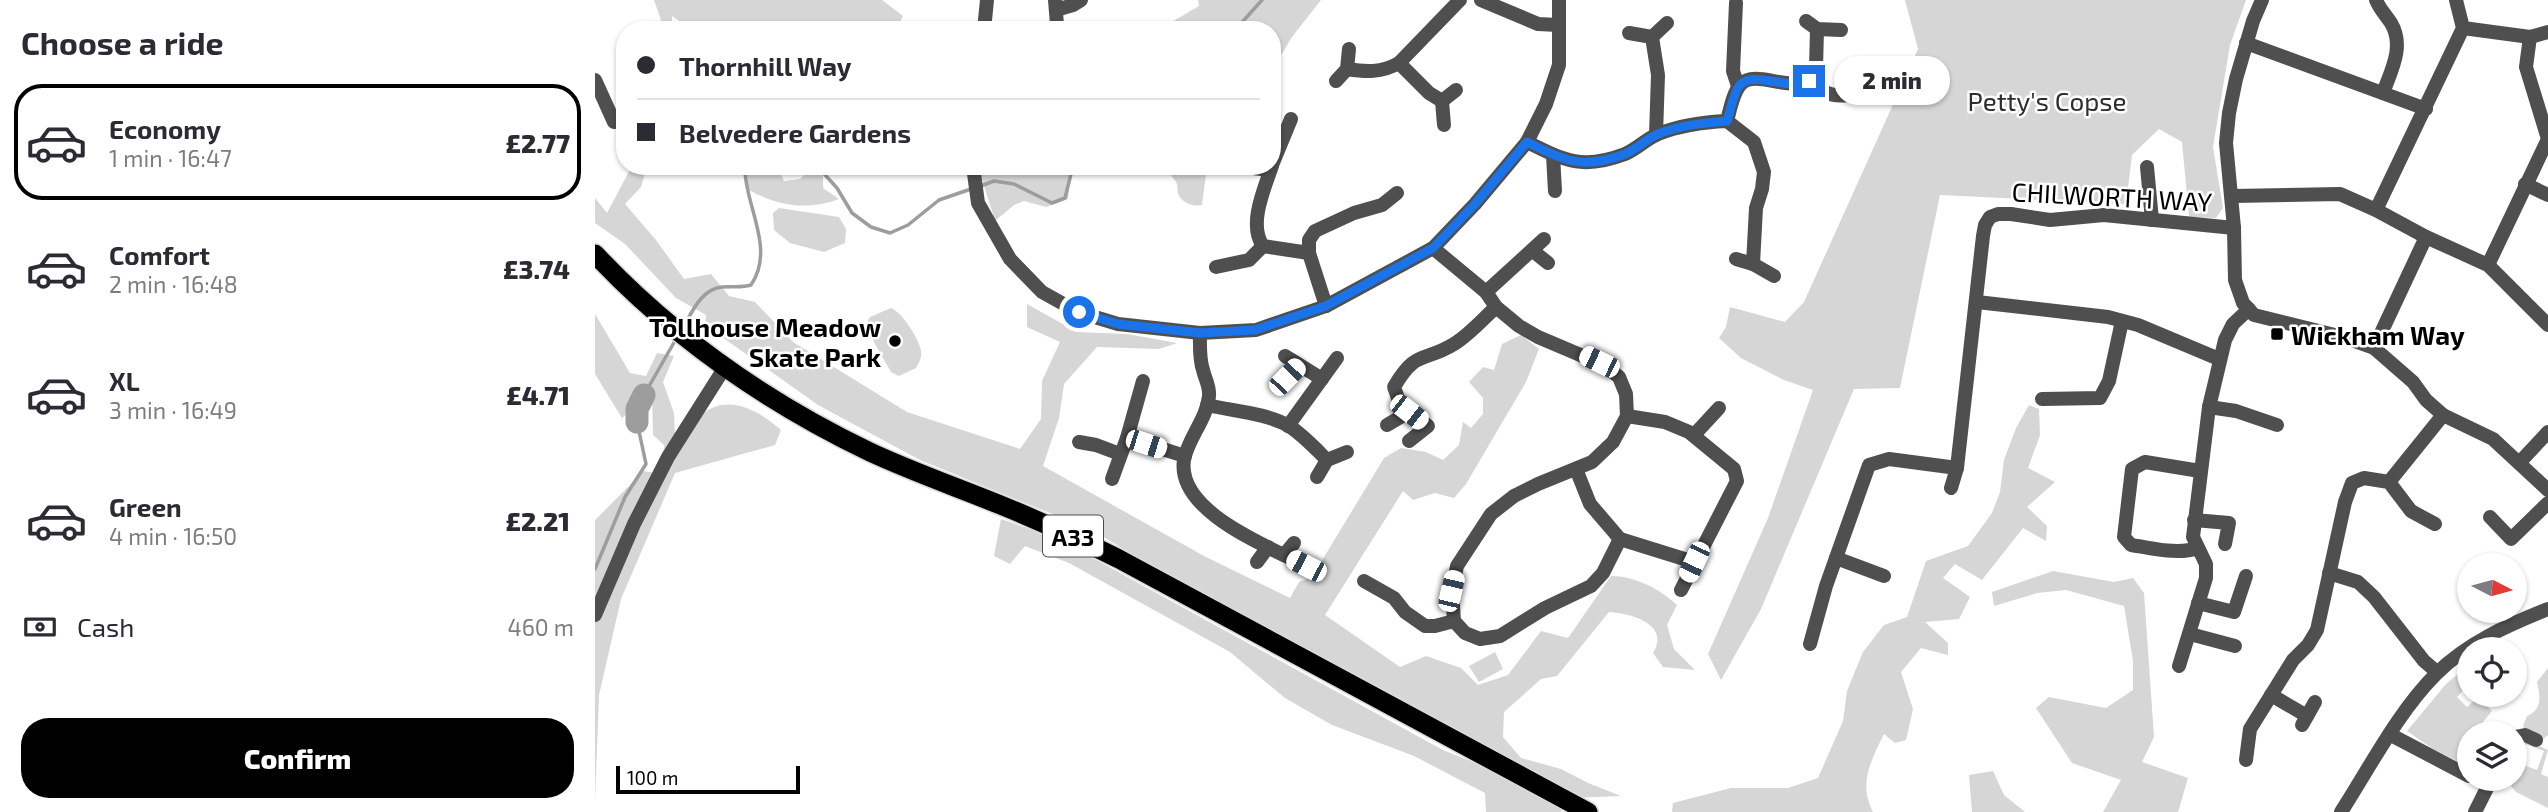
<!DOCTYPE html>
<html lang="en">
<head>
<meta charset="utf-8">
<style>
	:root { --surface:#fff; --page:#f2f2f3; --text:#2b2b33; --muted:#7c7c81; --line:#e1e1e2; --accent:#000 }
	body { margin:0; font-family:"Exo 2",sans-serif; background:var(--page); color:var(--text); height:100vh; display:flex; flex-direction:column; font-size:26px; white-space:nowrap }
	* { box-sizing:border-box; margin:0 }
	p { font-size:23px; color:var(--muted) }
	.icon { flex:none; width:38px; height:38px; fill:none; stroke:currentColor; stroke-width:2; stroke-linecap:round; stroke-linejoin:round }
	.map { position:relative; flex:1; overflow:hidden }
	.panel { display:flex; flex-direction:column; background:var(--surface); width:595px }
	.panel>* { flex:none }
	.top-card { position:absolute; left:21px; top:21px; width:665px; height:154px; border-radius:28px; box-shadow:0 2px 5px #0004; display:grid; align-content:center; height:154px; padding:0 21px; background:var(--surface) }
	.needle { width:46px; rotate:96deg }
	.tools { position:absolute; left:1862px; top:553px; display:grid; gap:14px }
	.tools a { display:grid; place-items:center; width:70px; height:70px; border-radius:50%; background:var(--surface); box-shadow:0 2px 5px #0004; font-size:35px }
	.scale { position:absolute; left:21px; bottom:18px; width:184px; box-sizing:border-box; padding-left:7px; border:4px solid #000; border-top:0; font-size:19px; line-height:24px; white-space:nowrap; color:#000; -webkit-text-stroke:5px #fff; paint-order:stroke }
	.end { position:absolute; width:32px; height:32px; margin:-16px; border:9px solid #1a73e8; background:#fff; box-shadow:0 0 0 4px #fff }
	.from { border-radius:50% }
	.bubble { position:absolute; height:49px; border-radius:24px; background:var(--surface); box-shadow:0 2px 5px #0004; font-size:23px; font-weight:800; line-height:49px; text-align:center }
	.car { position:absolute; width:21px; height:42px; margin:-21px -10px; border-radius:9px; box-shadow:0 0 5px 2px #0007; background:linear-gradient(#fff 24%,#345 0 40%,#fff 0 76%,#345 0 86%,#fff 0) }
	.top-card b { display:flex; align-items:center; gap:24px; height:66px; font-size:26px }
	.top-card b+b { border-top:2px solid var(--line) }
	.top-card i { width:18px; height:18px; background:var(--text) }
	ul { padding:0; list-style:none }
	li { display:flex; align-items:center; gap:21px; height:116px; margin:0 14px 10px; padding:0 7px; border:4px solid transparent; border-radius:28px }
	li div { flex:1 }
	li b { display:block; font-size:26px }
	li em { font-style:normal; font-weight:800 }
	li.on { border-color:var(--accent) }
	li>.icon { width:63px; height:63px; stroke-width:1.5 }
	h2 { padding:0 21px; font-size:32px; line-height:84px }
	.pay { display:flex; align-items:center; gap:18px; height:77px; padding:0 21px; font-size:26px }
	.pay p { margin-inline-start:auto }
	.button { display:flex; gap:14px; margin-top:auto; padding:14px 21px }
	.button a { flex:1; height:80px; border-radius:28px; background:var(--accent); color:#fff; font-size:28px; font-weight:800; line-height:80px; text-align:center }
	main { display:flex; flex:1; min-height:0 }
	.map>svg:first-child { display:block }
</style>
</head>
<body>
<main>
<section class="panel">
<h2>Choose a ride</h2>
<ul>
<li class="on"><svg class="icon" aria-label="car" viewBox="0 0 24 24"><path d="M5 17H2v-5l4-1 3-4h7l3 4 3 1v5h-3M9 17h6M6 11h13"/><circle cx="7" cy="17" r="2"/><circle cx="17" cy="17" r="2"/></svg><div><b>Economy</b><p>1 min · 16:47</p></div><em>£2.77</em></li>
<li><svg class="icon" aria-label="car" viewBox="0 0 24 24"><path d="M5 17H2v-5l4-1 3-4h7l3 4 3 1v5h-3M9 17h6M6 11h13"/><circle cx="7" cy="17" r="2"/><circle cx="17" cy="17" r="2"/></svg><div><b>Comfort</b><p>2 min · 16:48</p></div><em>£3.74</em></li>
<li><svg class="icon" aria-label="car" viewBox="0 0 24 24"><path d="M5 17H2v-5l4-1 3-4h7l3 4 3 1v5h-3M9 17h6M6 11h13"/><circle cx="7" cy="17" r="2"/><circle cx="17" cy="17" r="2"/></svg><div><b>XL</b><p>3 min · 16:49</p></div><em>£4.71</em></li>
<li><svg class="icon" aria-label="car" viewBox="0 0 24 24"><path d="M5 17H2v-5l4-1 3-4h7l3 4 3 1v5h-3M9 17h6M6 11h13"/><circle cx="7" cy="17" r="2"/><circle cx="17" cy="17" r="2"/></svg><div><b>Green</b><p>4 min · 16:50</p></div><em>£2.21</em></li>
</ul>
<div class="pay"><svg class="icon" aria-label="cash" viewBox="0 0 24 24"><path d="M3 7h18v10H3z"/><circle cx="12" cy="12" r="2"/></svg>Cash<p>460 m</p></div>
<div class="button"><a>Confirm</a></div>
</section>
<div class="map">
<svg width="1953" height="812" viewBox="0 0 1953 812">
	<rect width="100%" height="100%" fill="#fff"/>
	<g fill="#d6d6d6">
		<path d="M59 0H287L308 16 303 26 307 30H98L77 16V30H66V20Z"/>
		<path d="M603 0H726L697 37 677 70V30H563L604 6Z"/>
		<path d="M1310 0H1651L1635 45 1618 147 1628 208 1621 218 1594 217 1587 142 1564 129 1537 155 1531 204 1345 195 1305 388 1259 389 1166 609 1126 680 1113 654 1173 518 1218 390 1189 380 1146 358 1124 338 1131 327 1135 307 1190 322 1209 302 1323 49Z"/>
		<path d="M37 166H52L46 187 30 204 61 240 89 279 116 274 134 296 160 302 198 342 312 412 425 449 446 419 447 381 465 342 432 327V304L482 332 532 334 582 343 564 349 502 347 469 384 464 418 448 466 609 556 695 598 704 582 717 577 789 458 806 448 831 452 848 460 864 445 868 422 876 428 888 414V398L874 382 888 367 899 370 907 344 926 335 944 349 931 382 871 484 859 498 840 493 818 500 808 491 730 615 805 667 831 656 866 668 883 685 913 675 946 631 973 638 1016 576C1040 576 1065 589 1082 605L1072 625 1079 649 1100 670 1068 667 1058 653C1076 624 1035 613 1014 612L962 676 946 679 909 712 908 737 926 758 966 769 993 783 1026 796 977 798 567 573 499 531 325 460 223 405 110 325 111 315 81 298 30 244 0 223V198L12 213Z"/>
		<path d="M158 166 183 167 189 181 205 179 215 169 228 176V188L244 199C212 211 182 206 152 189V170Z"/>
		<path d="M387 166H476L473 199 451 207 429 201 419 205 400 221 384 169Z"/>
		<path d="M572 166H612L607 205C598 207 586 203 583 193 582 189 583 185 581 182 577 176 574 173 572 166Z"/>
		<path d="M184 208 244 217 251 229 250 243 229 252 195 243 179 230 178 213Z"/>
		<path d="M296 308C307 312 324 339 326 351 327 357 324 363 321 368L304 376 296 372 270 326 275 317Z"/>
		<path d="M0 314 35 373 51 376 62 353 79 356 68 382 79 413 80 434C92 426 104 414 117 408 141 397 168 414 186 430L180 445 80 473 26 599 4 695 0 802V520L49 471 71 475 69 445 58 435 57 392 27 418 0 374Z"/>
		<path d="M1434 405 1444 409 1445 435 1433 468 1460 482 1432 507 1452 526 1451 541 1428 528 1387 580 1360 564 1348 578 1375 597 1364 619 1330 622 1353 643V655L1326 648 1306 672 1318 709 1311 740 1300 743 1289 734C1276 761 1263 783 1278 812H1077L1078 803 1136 788H1193L1223 778 1248 721 1252 691 1268 652 1289 625 1312 617 1331 561 1373 546 1397 513 1405 492 1409 460 1421 428Z"/>
		<path d="M406 519 461 538 848 750 905 773 966 809V812H891L890 793 819 756 737 725 690 698 635 652 474 563 430 546 415 564 399 556Z"/>
		<path d="M1458 571 1519 582 1538 578 1549 593 1559 737 1547 762 1593 778 1583 812H1508L1526 780 1477 763 1441 708 1454 697 1511 708 1538 690V661L1529 606 1471 590 1442 593 1399 606 1397 592Z"/>
		<path d="M900 652 908 669 884 682 874 666Z"/>
		<path d="M1953 668V735L1948 739 1930 731 1928 726 1932 716C1948 709 1945 696 1942 682Z"/>
		<path d="M1868 670 1874 676V684L1862 697 1872 707 1883 697 1897 711 1888 722 1889 733H1874V767L1838 749 1812 731 1851 684Z"/>
		<path d="M1924 740H1932L1953 750 1946 774 1953 777V808L1921 792 1910 779H1920V764L1923 763 1942 770 1949 751 1930 744 1925 755 1921 752 1920 746Z"/>
		<path d="M1398 771 1409 795 1430 812H1377L1374 775Z"/>
	</g>
	<g fill="none" stroke-linecap="round" stroke-linejoin="round">
		<g stroke="#9d9d9d" stroke-width="3.5">
			<path d="M640 30 667 0"/>
			<path d="M222 166 242 188 257 213 276 227 295 233 313 225 344 200 376 189"/>
			<path d="M383 187 399 181 419 184 457 203 470 198 477 170 480 166"/>
			<path d="M89 326C98 310 107 289 127 287 137 286 146 288 156 285 180 250 152 209 150 172L158 166"/>
			<path d="M49 395 81 339"/>
			<path d="M0 569 30 497 51 464 42 422"/>
		</g>
		<path stroke="#9d9d9d" stroke-width="23" d="M42 422V409L49 395"/>
		<g stroke="#dbdbdb" stroke-width="22">
			<path id="trunk" d="M0 254C78 337 173 403 275 452 318 472 364 488 408 506 447 522 486 540 524 559L993 812"/>
		</g>
		<g stroke="#4f4f4f" stroke-width="14">
			<path d="M460 0 462 25"/>
			<path d="M886 0 943 24 963 25"/>
			<path d="M1667 0 1658 21 1641 79 1634 113 1631 143 1639 228 1640 280 1648 303 1659 315 1748 337 1779 348 1818 382 1831 400 1848 415 1898 439 1953 490"/>
			<path d="M1781 0C1785 10 1791 15 1796 23 1810 46 1796 71 1788 93"/>
			<path d="M1141 3 1138 71 1143 86"/>
			<path d="M461 10 478 5 486 0"/>
			<path d="M1211 21 1222 29 1246 30"/>
			<path d="M1868 28 1935 37 1953 32"/>
			<path d="M389 30 392 0"/>
			<path d="M1034 33 1057 37 1072 23"/>
			<path d="M1057 37 1063 75 1061 135"/>
			<path d="M1651 43 1831 109"/>
			<path d="M804 63 834 93 847 101 849 125"/>
			<path d="M752 69C771 72 786 73 804 63L865 0"/>
			<path d="M0 80 19 122"/>
			<path d="M741 81 752 69 754 49"/>
			<path d="M1214 81C1229 94 1243 100 1262 92"/>
			<path d="M847 101 861 90"/>
			<path d="M1132 121C1135 110 1138 92 1146 84 1161 69 1195 93 1216 79L1221 69 1222 29"/>
			<path d="M932 142C970 161 988 170 1030 154 1042 149 1051 139 1063 134 1086 125 1108 122 1132 121L1159 142 1169 172 1167 189 1161 208 1158 264"/>
			<path d="M958 155 960 191"/>
			<path d="M677 165 696 119"/>
			<path d="M378 166 383 203 415 259 447 292 483 312 523 324 605 333 661 330 731 306 838 248 880 204 932 142 951 104 964 65V0"/>
			<path d="M677 166C669 189 653 225 668 246L714 253"/>
			<path d="M649 167 675 170"/>
			<path d="M1552 167 1557 220"/>
			<path d="M1930 184 1953 195"/>
			<path d="M1637 196 1745 194 1781 210 1831 237 1893 265 1953 325"/>
			<path d="M1781 210 1868 28 1861 0"/>
			<path d="M838 248 891 292 901 307 924 326 943 337 1009 365 1024 377 1031 394 1032 416 1018 442 997 462 943 484 919 496 896 514 862 566 857 591 859 621 870 633 885 639 905 636 950 608 996 586 1008 573 1025 539"/>
			<path d="M938 251 953 263"/>
			<path d="M1141 259 1158 264 1179 276"/>
			<path d="M1893 265 1953 139 1931 67 1935 37"/>
			<path d="M621 267 654 260 668 246"/>
			<path d="M891 292 949 239"/>
			<path d="M1382 302 1513 317 1543 325 1624 359"/>
			<path d="M731 306 714 253V240L720 231 759 213 787 205 802 193"/>
			<path d="M605 333C605 345 604 358 608 370 610 379 615 386 614 396 612 419 593 438 589 460 581 512 675 547 711 566"/>
			<path d="M1779 348 1831 237"/>
			<path d="M690 356 727 379"/>
			<path d="M1447 399 1505 398 1514 381 1527 321"/>
			<path d="M612 405C638 411 671 413 694 426 708 435 720 448 732 460"/>
			<path d="M1614 407 1641 411 1682 425"/>
			<path d="M1032 416 1070 422 1094 432 1139 469 1142 481 1086 590"/>
			<path d="M792 425 814 412"/>
			<path d="M693 426 742 358"/>
			<path d="M1099 435 1124 408"/>
			<path d="M532 438 590 456"/>
			<path d="M814 441 833 426 804 401 799 387C821 349 828 363 859 344 874 335 888 319 901 307"/>
			<path d="M484 442 501 445 525 454"/>
			<path d="M1925 462 1953 432"/>
			<path d="M981 469 995 504 1025 539 1099 562"/>
			<path d="M722 477 732 460 752 452"/>
			<path d="M517 479 532 438 548 381"/>
			<path d="M1794 482 1848 415"/>
			<path d="M1356 488 1362 468 1388 236 1390 225 1395 217 1403 214H1416L1455 220 1509 215 1639 228"/>
			<path d="M1895 517 1916 539 1953 503"/>
			<path d="M1599 520 1634 523 1630 544"/>
			<path d="M1603 548C1582 555 1558 548 1536 545L1529 537 1537 469 1550 462 1605 471"/>
			<path d="M689 555 699 543"/>
			<path d="M1241 558 1289 576"/>
			<path d="M662 562 673 547"/>
			<path d="M1734 573 1763 582 1779 597 1829 661 1842 672"/>
			<path d="M769 581 799 598 810 612 830 626H840L859 621"/>
			<path d="M1603 603 1639 612 1651 576"/>
			<path d="M0 615 39 524 73 457 130 367"/>
			<path d="M1595 634 1640 646"/>
			<path d="M1215 644 1231 586 1274 465 1294 459 1362 468"/>
			<path d="M1584 666 1611 578V564L1598 537 1614 407 1630 340 1638 324 1654 309"/>
			<path d="M1676 695 1712 716"/>
			<path d="M1707 725 1720 702"/>
			<path d="M1796 735 1874 776"/>
			<path d="M1920 737 1930 735 1941 740"/>
			<path d="M1651 760 1655 729 1698 660 1713 645 1722 630 1750 502 1757 483 1769 478 1794 482 1816 511 1840 524"/>
			<path d="M1746 812C1775 767 1803 712 1841 674 1872 643 1913 625 1953 609"/>
			<path d="M1880 812 1893 786"/>
		</g>
		<use href="#trunk" stroke="#000" stroke-width="19"/>
	</g>
	<g fill="none" stroke-linecap="round" stroke-linejoin="round">
		<path stroke="#1a73e8" stroke-width="9" d="M484 312 523 324 605 333 660 330 731 306 838 248 880 204 932 142C970 161 988 170 1030 154 1042 149 1051 139 1063 134 1086 125 1108 123 1132 121 1136 110 1138 93 1145 85 1158 70 1194 91 1214 81"/>
	</g>
	<g fill="#000" stroke="#fff" stroke-width="2.5">
		<rect x="1675" y="327" width="14" height="14" rx="3.5"/>
		<circle cx="300" cy="341" r="7"/>
	</g>
	<g text-anchor="middle" dominant-baseline="central" stroke-width="5" stroke-linejoin="round" paint-order="stroke">
		<rect fill="#fff" stroke="#4c4c4c" stroke-width="2" x="448" y="515.5" width="60" height="41" rx="5"/>
		<g font-size="24" font-weight="bold" fill="#000">
			<text x="478" y="536">A33</text>
		</g>
		<g font-size="26" fill="#2d2d2d" stroke="#fff">
			<text x="1452" y="100">Petty's Copse</text>
		</g>
		<g font-size="26" fill="#000" stroke="#fff">
			<text transform="translate(1517 196) rotate(3)">CHILWORTH WAY</text>
		</g>
		<g font-size="26" font-weight="bold" fill="#000" stroke="#fff" text-anchor="end">
			<text x="286" y="326">Tollhouse Meadow<tspan x="286" dy="30">Skate Park</tspan></text>
			<text x="1696" y="334" text-anchor="start">Wickham Way</text>
		</g>
	</g>
</svg>
<div class="tools">
<a><svg class="needle" viewBox="-14 -14 28 28"><path d="M0-13l5 13h-10z" fill="#e53935"/><path d="M0 13l5-13h-10z" fill="#7c7c81"/></svg></a>
<a><svg class="icon" aria-label="locate" viewBox="0 0 24 24"><circle cx="12" cy="12" r="6"/><path d="M12 2v4M12 18v4M2 12h4M18 12h4"/></svg></a>
<a><svg class="icon" aria-label="layers" viewBox="0 0 24 24"><path d="M12 4l9 5-9 5-9-5zM3 14l9 5 9-5"/></svg></a>
</div>
<div class="scale">100 m</div>
<i class="end from" style="left:484px;top:312px"></i>
<i class="end" style="left:1214px;top:81px"></i>
<div class="bubble" style="left:1239px;top:56px;width:116px">2 min</div>
<i class="car" style="left:1004px;top:362px;rotate:296deg"></i>
<i class="car" style="left:692px;top:377px;rotate:44deg"></i>
<i class="car" style="left:814px;top:412px;rotate:128deg"></i>
<i class="car" style="left:551px;top:444px;rotate:108deg"></i>
<i class="car" style="left:1099px;top:562px;rotate:205deg"></i>
<i class="car" style="left:711px;top:566px;rotate:297deg"></i>
<i class="car" style="left:856px;top:591px;rotate:13deg"></i>
<div class="top-card">
<b><i class="from"></i>Thornhill Way</b>
<b><i></i>Belvedere Gardens</b>
</div>
</div>
</main>
</body>
</html>
